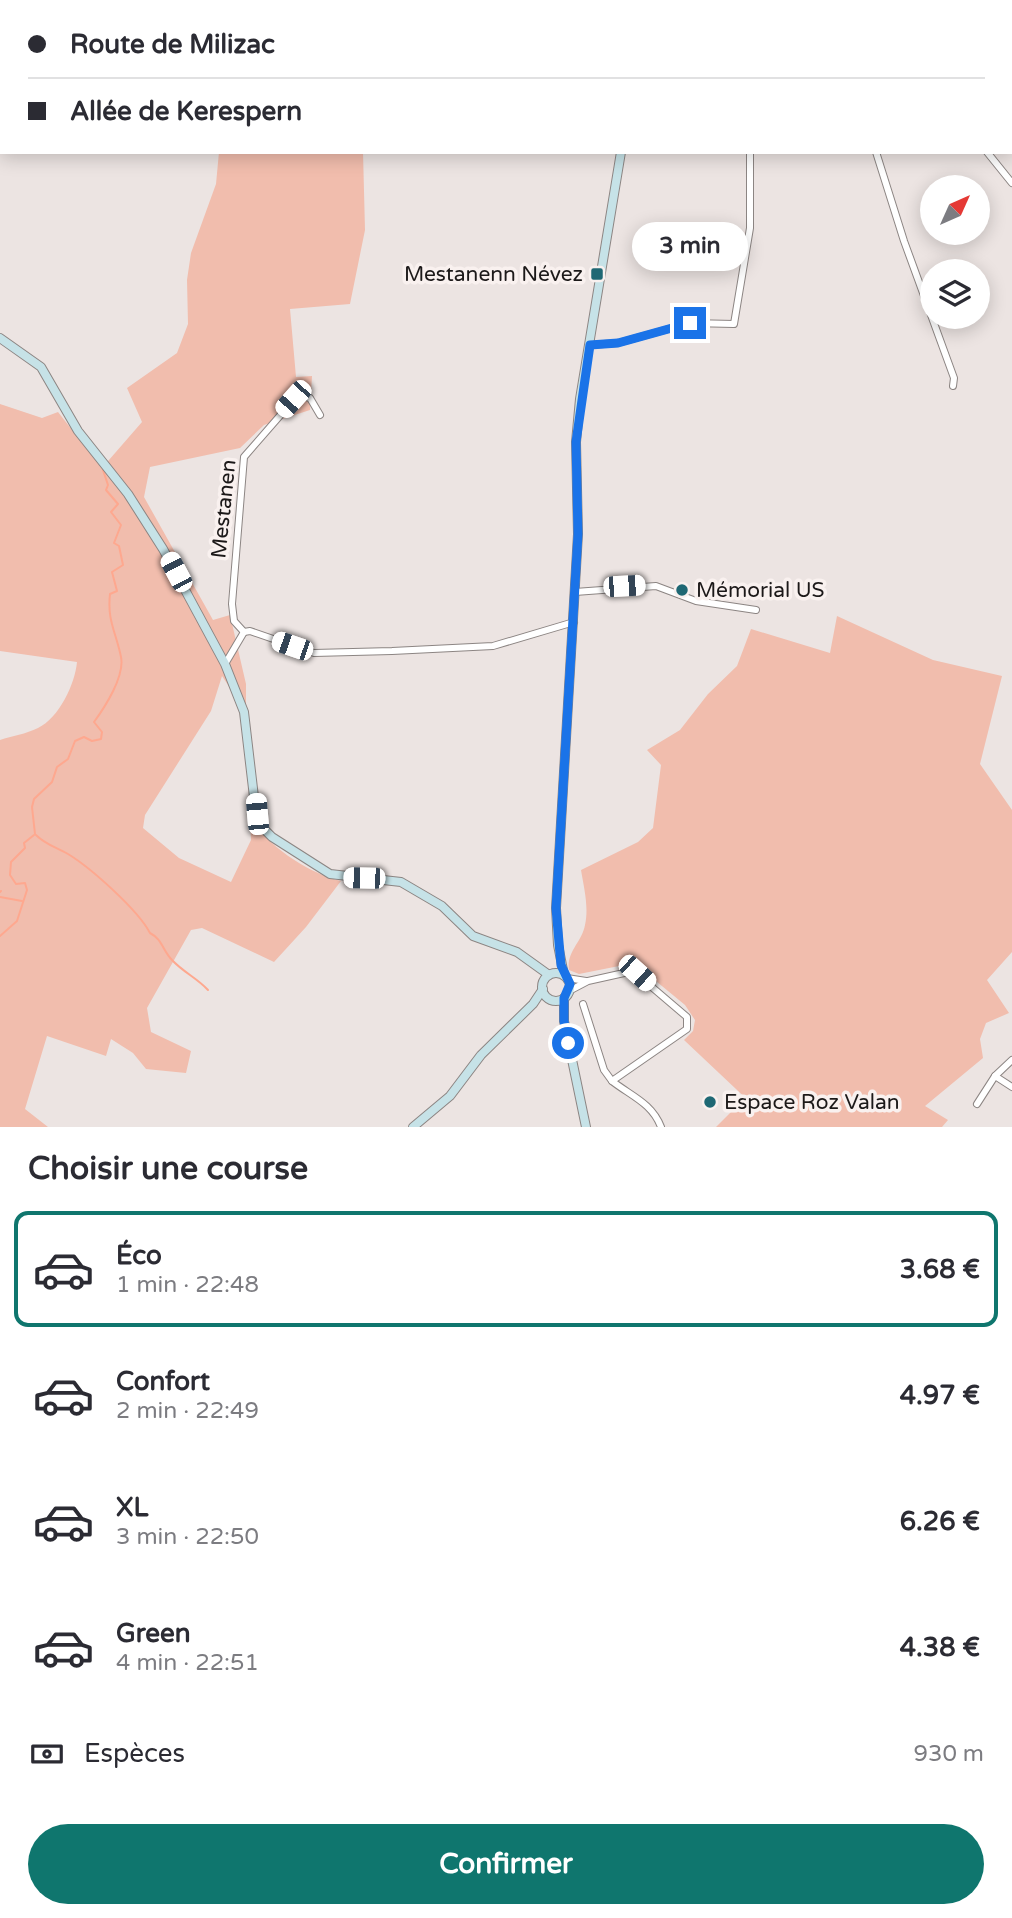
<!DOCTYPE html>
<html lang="fr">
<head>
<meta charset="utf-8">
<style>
	:root { --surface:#fff; --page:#f2f2f3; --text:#2b2b33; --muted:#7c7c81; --line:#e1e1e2; --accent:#0f766e }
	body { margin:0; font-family:"Varela Round",sans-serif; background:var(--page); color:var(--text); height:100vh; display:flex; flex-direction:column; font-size:26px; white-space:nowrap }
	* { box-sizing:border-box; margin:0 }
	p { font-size:23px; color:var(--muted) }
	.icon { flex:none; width:38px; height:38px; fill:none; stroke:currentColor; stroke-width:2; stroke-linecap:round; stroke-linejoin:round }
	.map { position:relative; height:1127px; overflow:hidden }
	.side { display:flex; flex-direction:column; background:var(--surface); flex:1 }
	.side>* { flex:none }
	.top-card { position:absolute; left:0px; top:0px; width:1013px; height:154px; box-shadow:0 4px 18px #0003; display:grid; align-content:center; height:154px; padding:0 28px; background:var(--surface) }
	.needle { width:46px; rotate:45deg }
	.controls { position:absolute; left:920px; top:175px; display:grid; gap:14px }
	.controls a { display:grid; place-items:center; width:70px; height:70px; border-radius:50%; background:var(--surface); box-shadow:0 4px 18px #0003; font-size:35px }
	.end { position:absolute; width:32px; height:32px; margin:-16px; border:9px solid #1a73e8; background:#fff; box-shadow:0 0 0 4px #fff }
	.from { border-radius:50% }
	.bubble { position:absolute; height:49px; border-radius:24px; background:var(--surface); box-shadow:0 4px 18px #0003; font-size:23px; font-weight:700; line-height:49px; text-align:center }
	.car { position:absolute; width:21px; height:42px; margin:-21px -10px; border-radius:9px; box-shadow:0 0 5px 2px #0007; background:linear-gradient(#fff 24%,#345 0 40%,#fff 0 76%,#345 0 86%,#fff 0) }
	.top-card b { display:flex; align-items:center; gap:24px; height:66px; font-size:26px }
	.top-card b+b { border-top:2px solid var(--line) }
	.top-card i { width:18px; height:18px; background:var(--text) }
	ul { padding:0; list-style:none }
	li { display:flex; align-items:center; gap:21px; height:116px; margin:0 14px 10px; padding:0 14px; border:4px solid transparent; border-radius:14px }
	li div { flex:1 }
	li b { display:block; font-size:26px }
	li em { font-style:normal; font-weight:700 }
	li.on { border-color:var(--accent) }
	li>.icon { width:63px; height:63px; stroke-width:1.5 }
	h2 { padding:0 28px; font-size:32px; line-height:84px }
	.pay { display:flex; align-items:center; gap:18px; height:77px; padding:0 28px; font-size:26px }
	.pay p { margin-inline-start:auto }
	.action { display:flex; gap:14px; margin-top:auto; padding:14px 28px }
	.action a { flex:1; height:80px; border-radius:42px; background:var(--accent); color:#fff; font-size:28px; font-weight:700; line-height:80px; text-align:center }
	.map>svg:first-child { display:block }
</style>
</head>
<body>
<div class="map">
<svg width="1012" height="1127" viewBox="0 0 1012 1127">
	<rect width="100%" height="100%" fill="#ece4e2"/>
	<g fill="#f1bdad">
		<path d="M219 152H363L365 230 350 304 290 309 296 377 312 376 310 410 264 425 240 448 150 467 144 497 213 620 230 615 246 684V712L222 676 211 711 145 815 143 828 179 858 231 882 251 840 250 818C268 846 308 873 341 881L306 927 274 962 202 928 191 930 147 1008 151 1032 191 1051 186 1073 146 1069 133 1053 111 1039 106 1056 47 1036 25 1109 48 1127H0V740C12 736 26 734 38 728 59 718 75 684 77 662L0 651V404L42 418 58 412 102 468 142 422 127 388 177 353 188 324 187 280 191 253 216 184Z"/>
		<path d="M837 616 933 660 1002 676 980 764 1012 810V952L987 980 1009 1013 986 1023 980 1039 983 1058 925 1106 948 1120 942 1127H716L732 1111 754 1106 684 1040 693 1031 695 1020 685 1005 634 963 579 974 569 970C566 952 582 942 585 925 589 907 584 888 581 870L638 842 653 828 661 765 647 750 680 730 708 694 737 666 751 629 830 653Z"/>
	</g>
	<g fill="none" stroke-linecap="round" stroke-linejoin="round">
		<g stroke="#fea88f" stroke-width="2">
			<path d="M35 834 32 807 34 799 52 782 57 767 68 759 75 741 84 737 92 741 101 739 102 732 94 722C105 707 125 676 121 657 116 632 107 621 110 594L117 591 112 572 123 565 119 546 114 543 121 525 111 512 118 504 106 490 108 485 103 470"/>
			<path d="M36 835C46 845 56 847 68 854 91 868 138 910 150 933 162 939 163 951 172 960 183 972 197 978 208 990"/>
			<path d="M0 892 1 891"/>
			<path d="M0 897 22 901"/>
			<path d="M0 936 17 921 27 890 25 883 16 884 10 875 11 862 25 848 24 843 34 835"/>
		</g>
		<g stroke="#8c8583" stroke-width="8">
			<g id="street">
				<path d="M808 0 811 2"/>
				<path d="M0 115 2 113"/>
				<path d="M876 152 904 241 954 378 953 386"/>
				<path d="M987 152 1012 183"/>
				<path d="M590 345 618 343 690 323 734 324 750 228V152"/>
				<path d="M575 592 656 586 696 601 756 610"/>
				<path d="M244 632 250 631 314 653 392 651 493 646 574 622"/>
				<path d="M244 632 234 621 232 604 244 457 298 395 310 398 320 415"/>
				<path d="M225 664 244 632"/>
				<path d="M567 978 586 981"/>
				<path d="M569 991 588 981 633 971 687 1017V1029L612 1081C631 1096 652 1103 661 1127"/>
				<path d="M583 1004 604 1070 612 1081"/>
				<path d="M995 1076 1012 1060"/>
				<path d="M977 1104 995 1076 1012 1087"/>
			</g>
		</g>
		<g stroke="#8c8583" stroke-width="10">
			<g id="secondary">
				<path d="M640 2V0"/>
				<path d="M0 338 41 367 78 431 128 494 163 549 225 664 244 712 256 814 263 828 272 837 330 874 401 882 442 906 473 936 517 952 549 975"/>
				<circle cx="556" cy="987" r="14"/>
				<path d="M564 975 558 945 556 908 578 534 576 442 580 399 621 152"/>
				<path d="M564 998V1021L586 1127"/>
				<path d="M413 1127 450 1096 481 1055 533 1004 543 989"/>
			</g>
		</g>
		<use href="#street" stroke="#fff" stroke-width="6"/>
		<use href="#secondary" stroke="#c6e2e7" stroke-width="8"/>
	</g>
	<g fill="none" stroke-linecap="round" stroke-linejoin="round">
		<path stroke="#1a73e8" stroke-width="9" d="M568 1043 564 1021V998L570 984 561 965 556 908 578 534 576 442 590 345 618 343 690 323"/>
	</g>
	<g fill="#1f6874" stroke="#f9f1ef" stroke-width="2.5">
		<rect x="590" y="267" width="14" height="14" rx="3.5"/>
		<circle cx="682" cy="590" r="7"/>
		<circle cx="710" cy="1102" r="7"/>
	</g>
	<g text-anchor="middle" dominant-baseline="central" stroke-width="7" stroke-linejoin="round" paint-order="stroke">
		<g font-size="21" fill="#1c1919" stroke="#f9f1ef" text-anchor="start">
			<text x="583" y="274" text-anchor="end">Mestanenn Névez</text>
			<text x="696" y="590">Mémorial US</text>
			<text x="724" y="1102">Espace Roz Valan</text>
		</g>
		<g font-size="21" fill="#1c1919" stroke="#f9f1ef">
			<text transform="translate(224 509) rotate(-84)">Mestanen</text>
		</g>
	</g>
</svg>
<div class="controls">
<a><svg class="needle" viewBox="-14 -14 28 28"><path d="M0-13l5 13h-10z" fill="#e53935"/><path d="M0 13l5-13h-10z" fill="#7c7c81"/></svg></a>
<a><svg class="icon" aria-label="layers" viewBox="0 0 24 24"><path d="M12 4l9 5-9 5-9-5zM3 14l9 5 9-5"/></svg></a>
</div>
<i class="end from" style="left:568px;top:1043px"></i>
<i class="end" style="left:690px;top:323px"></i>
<div class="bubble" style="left:632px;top:222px;width:116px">3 min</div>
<i class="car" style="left:293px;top:399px;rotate:222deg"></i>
<i class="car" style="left:176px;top:572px;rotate:332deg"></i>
<i class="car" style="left:624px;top:586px;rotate:87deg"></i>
<i class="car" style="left:292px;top:646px;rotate:289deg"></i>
<i class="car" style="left:257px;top:814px;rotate:355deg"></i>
<i class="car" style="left:364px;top:878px;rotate:271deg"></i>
<i class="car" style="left:637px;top:973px;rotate:132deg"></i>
<div class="top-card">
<b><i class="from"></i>Route de Milizac</b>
<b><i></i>Allée de Kerespern</b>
</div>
</div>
<section class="side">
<h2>Choisir une course</h2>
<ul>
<li class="on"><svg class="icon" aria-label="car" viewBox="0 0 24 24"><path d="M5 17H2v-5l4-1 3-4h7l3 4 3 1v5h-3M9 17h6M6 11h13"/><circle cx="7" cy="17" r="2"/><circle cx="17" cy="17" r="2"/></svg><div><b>Éco</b><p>1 min · 22:48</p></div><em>3.68 €</em></li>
<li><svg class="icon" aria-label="car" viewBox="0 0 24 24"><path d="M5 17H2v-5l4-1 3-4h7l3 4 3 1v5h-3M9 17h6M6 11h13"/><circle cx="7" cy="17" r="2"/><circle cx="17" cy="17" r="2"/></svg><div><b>Confort</b><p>2 min · 22:49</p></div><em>4.97 €</em></li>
<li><svg class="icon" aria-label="car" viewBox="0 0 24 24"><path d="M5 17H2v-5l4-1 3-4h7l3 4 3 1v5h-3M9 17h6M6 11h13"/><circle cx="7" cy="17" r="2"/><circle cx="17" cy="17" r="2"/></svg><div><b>XL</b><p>3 min · 22:50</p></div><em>6.26 €</em></li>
<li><svg class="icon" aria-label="car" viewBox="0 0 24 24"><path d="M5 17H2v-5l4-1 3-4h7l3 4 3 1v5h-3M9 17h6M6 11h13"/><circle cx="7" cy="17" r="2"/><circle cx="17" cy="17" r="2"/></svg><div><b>Green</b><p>4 min · 22:51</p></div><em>4.38 €</em></li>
</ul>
<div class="pay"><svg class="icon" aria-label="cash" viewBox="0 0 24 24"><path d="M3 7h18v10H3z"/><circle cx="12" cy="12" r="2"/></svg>Espèces<p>930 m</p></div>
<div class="action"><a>Confirmer</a></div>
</section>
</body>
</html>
